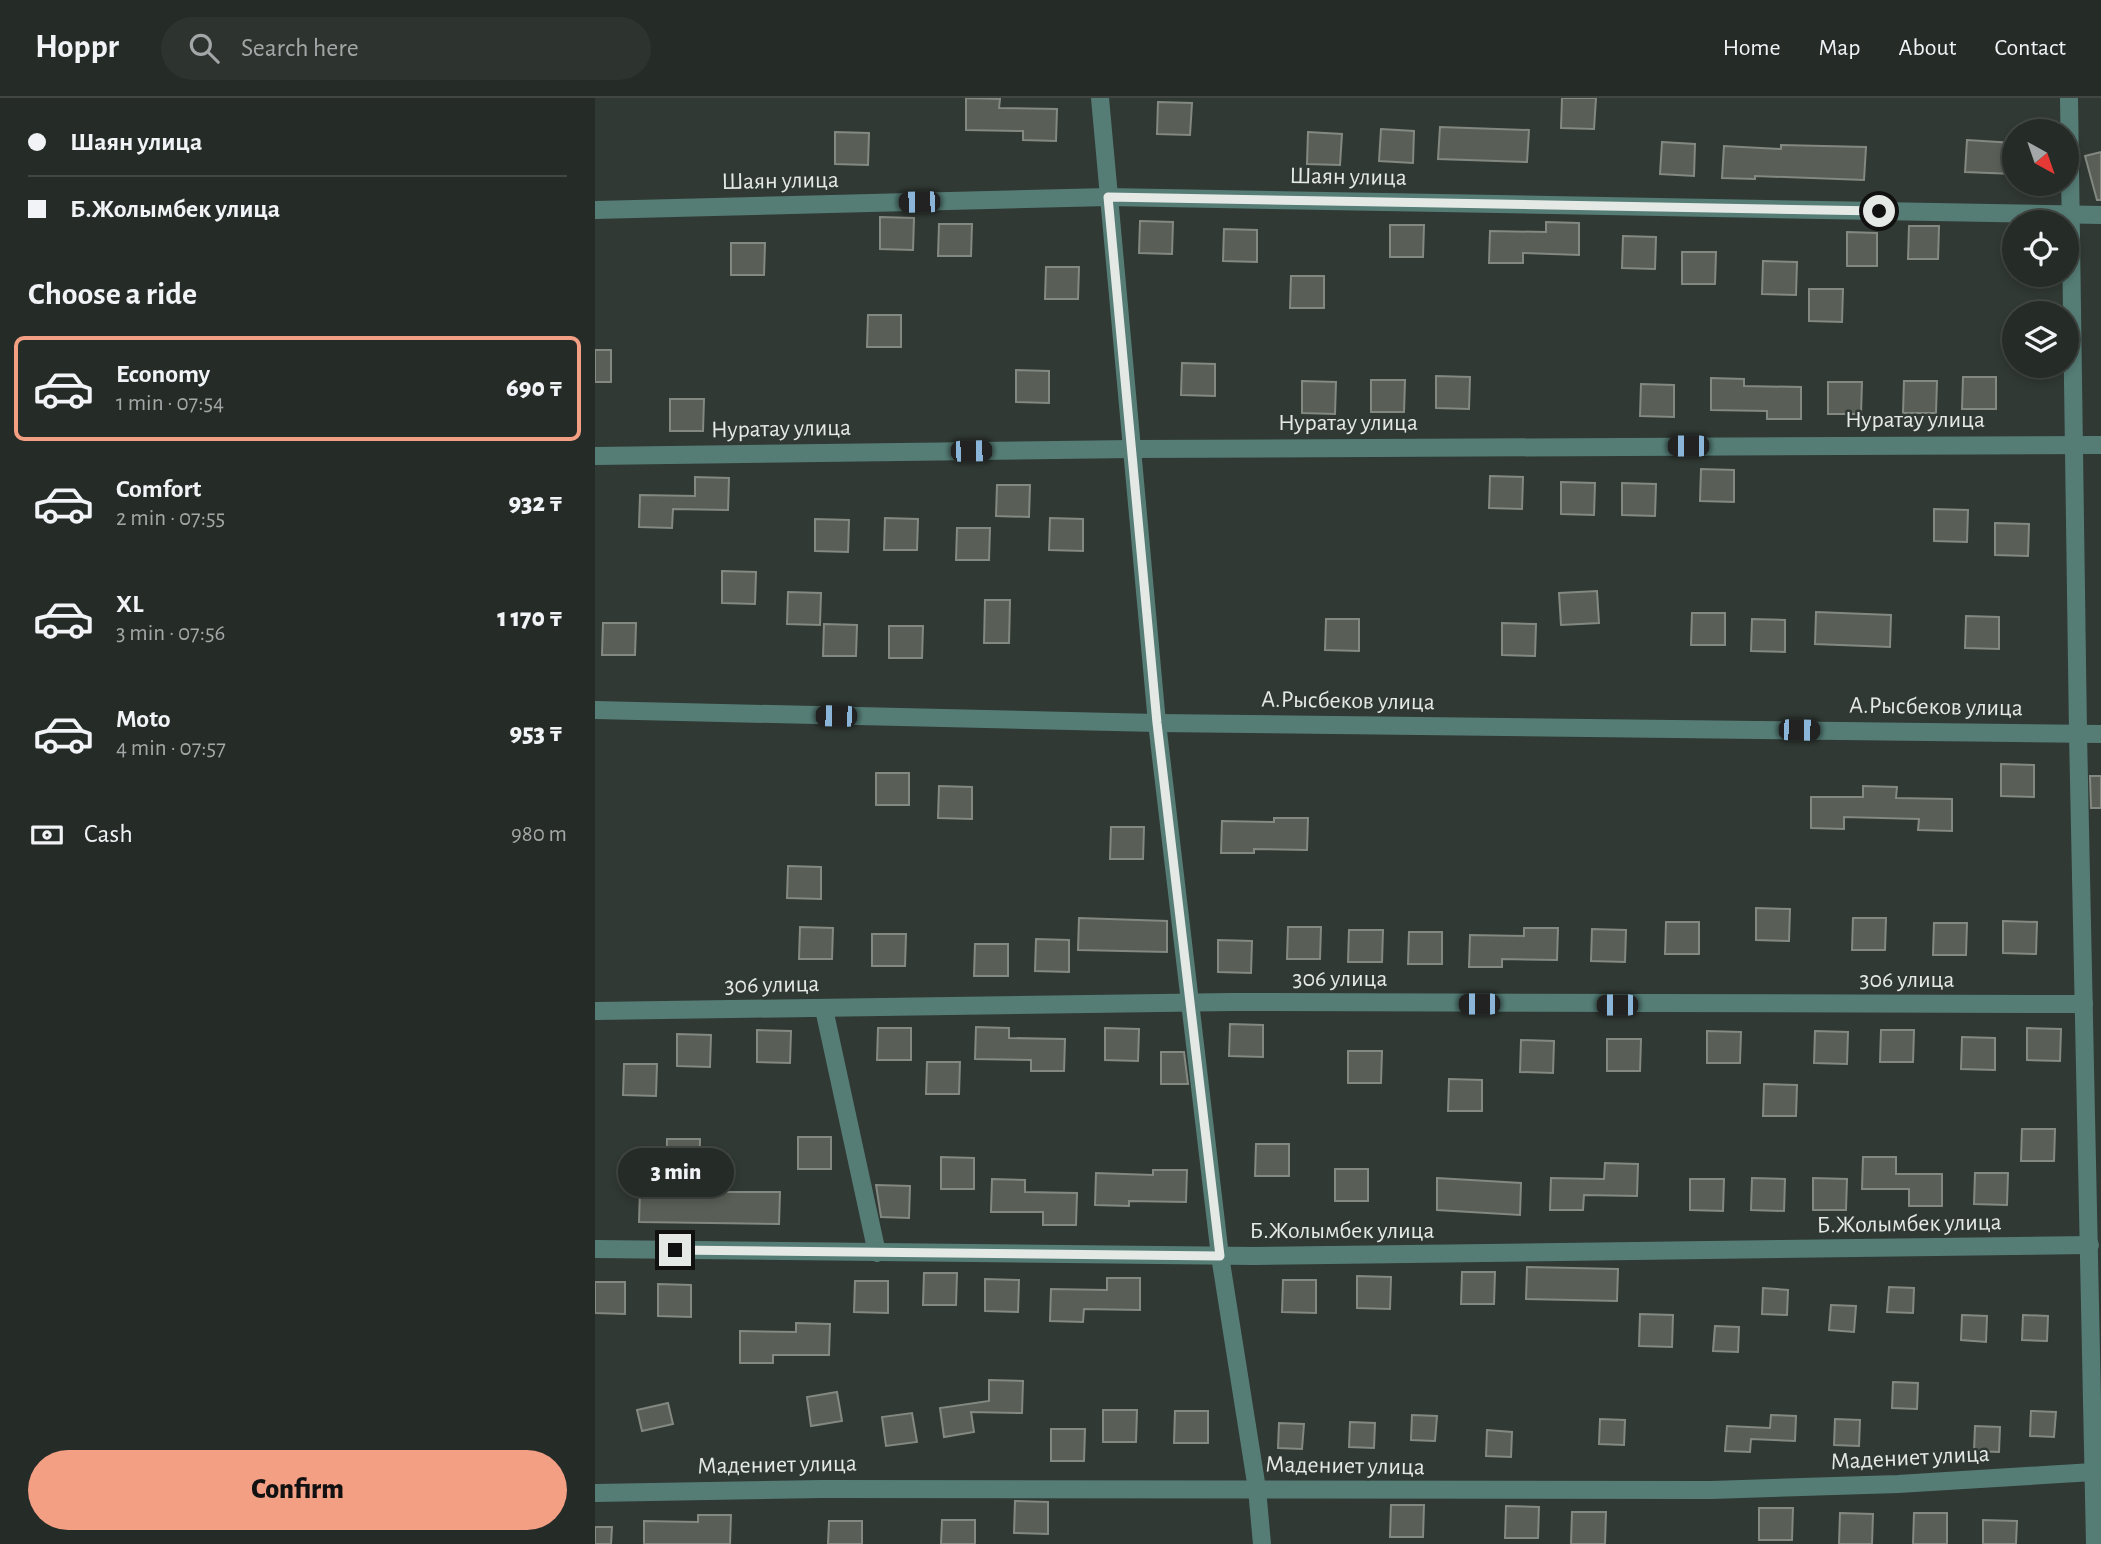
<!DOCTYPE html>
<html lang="en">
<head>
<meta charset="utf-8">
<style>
	:root { --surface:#252b27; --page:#2d332f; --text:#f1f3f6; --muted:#a3a7a7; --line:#424744; --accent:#f39f84 }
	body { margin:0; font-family:"Alegreya Sans",sans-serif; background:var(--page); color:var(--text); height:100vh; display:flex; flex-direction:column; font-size:26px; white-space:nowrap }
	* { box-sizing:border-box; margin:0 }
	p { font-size:23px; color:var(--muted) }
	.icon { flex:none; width:38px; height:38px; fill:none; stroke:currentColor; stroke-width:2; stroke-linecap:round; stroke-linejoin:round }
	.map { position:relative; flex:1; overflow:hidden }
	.details { display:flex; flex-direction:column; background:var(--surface); width:595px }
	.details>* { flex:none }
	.banner { display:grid; align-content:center; height:154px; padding:0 28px; background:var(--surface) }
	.needle { width:46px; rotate:140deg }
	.buttons { position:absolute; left:1407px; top:21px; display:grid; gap:14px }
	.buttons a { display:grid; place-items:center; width:77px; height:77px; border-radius:50%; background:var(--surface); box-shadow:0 4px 10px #0003,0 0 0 2px var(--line); font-size:35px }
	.end { position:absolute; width:32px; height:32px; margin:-16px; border:9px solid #e5e9e6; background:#111; box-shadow:0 0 0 4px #111 }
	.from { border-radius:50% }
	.bubble { position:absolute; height:49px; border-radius:24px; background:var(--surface); box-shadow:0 4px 10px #0003,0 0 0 2px var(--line); font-size:23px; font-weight:800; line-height:49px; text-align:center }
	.car { position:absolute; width:21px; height:42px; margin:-21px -10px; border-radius:9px; box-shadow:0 0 5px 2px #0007; background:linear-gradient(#222 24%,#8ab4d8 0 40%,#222 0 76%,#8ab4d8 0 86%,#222 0) }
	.banner b { display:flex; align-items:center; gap:24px; height:66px; font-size:26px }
	.banner b+b { border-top:2px solid var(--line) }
	.banner i { width:18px; height:18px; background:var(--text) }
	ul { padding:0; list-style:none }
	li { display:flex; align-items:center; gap:21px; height:105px; margin:0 14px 10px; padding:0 14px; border:4px solid transparent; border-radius:10px }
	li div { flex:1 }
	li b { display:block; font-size:26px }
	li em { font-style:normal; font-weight:800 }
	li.selected { border-color:var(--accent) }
	li>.icon { width:63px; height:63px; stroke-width:1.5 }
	h2 { padding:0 28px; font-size:32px; line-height:84px }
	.pay { display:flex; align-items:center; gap:18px; height:77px; padding:0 28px; font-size:26px }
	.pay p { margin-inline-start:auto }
	.button { display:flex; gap:14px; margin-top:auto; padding:14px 28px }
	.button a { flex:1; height:80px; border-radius:42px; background:var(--accent); color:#111; font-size:28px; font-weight:800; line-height:80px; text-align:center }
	header { display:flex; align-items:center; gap:42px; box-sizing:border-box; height:98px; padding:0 35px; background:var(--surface); border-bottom:2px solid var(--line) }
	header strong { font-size:33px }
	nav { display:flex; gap:38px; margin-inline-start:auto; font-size:24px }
	.search { width:490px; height:63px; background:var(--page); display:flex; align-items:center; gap:18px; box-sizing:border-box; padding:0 24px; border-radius:38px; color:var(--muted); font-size:26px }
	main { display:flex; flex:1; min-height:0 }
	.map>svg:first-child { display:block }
</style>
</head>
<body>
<header>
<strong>Hoppr</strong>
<div class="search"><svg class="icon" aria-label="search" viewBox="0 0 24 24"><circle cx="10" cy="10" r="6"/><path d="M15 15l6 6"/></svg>Search here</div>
<nav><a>Home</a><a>Map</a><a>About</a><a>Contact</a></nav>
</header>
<main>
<section class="details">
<div class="banner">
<b><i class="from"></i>Шаян улица</b>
<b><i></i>Б.Жолымбек улица</b>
</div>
<h2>Choose a ride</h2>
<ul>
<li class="selected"><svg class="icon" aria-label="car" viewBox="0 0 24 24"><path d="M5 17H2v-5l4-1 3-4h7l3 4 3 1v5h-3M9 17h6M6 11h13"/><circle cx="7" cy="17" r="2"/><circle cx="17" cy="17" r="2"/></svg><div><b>Economy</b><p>1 min · 07:54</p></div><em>690 ₸</em></li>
<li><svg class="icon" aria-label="car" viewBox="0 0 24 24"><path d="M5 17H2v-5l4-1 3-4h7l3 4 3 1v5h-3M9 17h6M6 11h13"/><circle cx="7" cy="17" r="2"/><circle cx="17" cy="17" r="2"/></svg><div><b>Comfort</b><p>2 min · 07:55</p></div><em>932 ₸</em></li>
<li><svg class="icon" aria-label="car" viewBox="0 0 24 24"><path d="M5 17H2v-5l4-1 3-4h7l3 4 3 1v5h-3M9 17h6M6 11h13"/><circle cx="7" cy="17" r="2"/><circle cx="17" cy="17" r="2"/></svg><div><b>XL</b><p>3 min · 07:56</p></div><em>1 170 ₸</em></li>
<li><svg class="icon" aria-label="car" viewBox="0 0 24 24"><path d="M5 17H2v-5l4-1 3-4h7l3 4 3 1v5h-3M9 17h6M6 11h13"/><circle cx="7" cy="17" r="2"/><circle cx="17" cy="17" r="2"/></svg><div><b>Moto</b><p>4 min · 07:57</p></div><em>953 ₸</em></li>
</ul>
<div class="pay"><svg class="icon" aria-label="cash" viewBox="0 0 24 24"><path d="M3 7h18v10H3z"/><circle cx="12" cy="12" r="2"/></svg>Cash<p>980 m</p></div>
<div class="button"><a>Confirm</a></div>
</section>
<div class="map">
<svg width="1506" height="1446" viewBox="0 0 1506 1446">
	<rect width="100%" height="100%" fill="#313934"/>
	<g fill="#595e56" stroke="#838880" stroke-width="2">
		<path d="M371 0 405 1 404 10 462 11 461 43 428 42V33L371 32Z"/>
		<path d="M967 0H1001L999 31 966 30Z"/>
		<path d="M563 4 597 5 595 37 562 36Z"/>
		<path d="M845 29 934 32 932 64 843 61Z"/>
		<path d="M786 31 819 33 818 65 784 63Z"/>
		<path d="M240 34 274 35 273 67 240 66Z"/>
		<path d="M713 34 747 36 745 67 712 66Z"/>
		<path d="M1372 42 1419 45V76L1370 74Z"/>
		<path d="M1067 44 1100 46 1099 78 1065 76Z"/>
		<path d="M1186 47 1271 49 1269 82 1160 78V81L1127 80 1129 48 1186 51Z"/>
		<path d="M1506 54V102H1502L1490 58Z"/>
		<path d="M285 119 319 120 318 152 285 151Z"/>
		<path d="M545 123 578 124 577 156 544 155Z"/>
		<path d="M951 124 984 125V157L928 155V165H894L895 133 951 134Z"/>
		<path d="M344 126H377L376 158H343Z"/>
		<path d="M795 127H829L828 159H795Z"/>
		<path d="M1314 128H1344L1343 161H1313Z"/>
		<path d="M629 131 662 132V164L628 163Z"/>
		<path d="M1252 134 1282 135V168H1252Z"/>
		<path d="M1028 138 1061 139 1060 171 1027 170Z"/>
		<path d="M136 145H170L169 177H136Z"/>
		<path d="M1087 154H1121L1120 186H1087Z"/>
		<path d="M1168 163 1202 164 1201 197 1167 196Z"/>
		<path d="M451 169H484L483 201H450Z"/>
		<path d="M696 178H729V210H695Z"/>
		<path d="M1214 191H1248L1247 224 1214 223Z"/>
		<path d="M273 217H306V249H272Z"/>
		<rect x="0" y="252" width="16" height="32"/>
		<path d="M587 265 620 266V298L586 297Z"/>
		<path d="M421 272 454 273V305L421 304Z"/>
		<path d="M841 278 875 279 874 311 841 310Z"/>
		<path d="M1368 279H1401V311H1367Z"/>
		<path d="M1116 280 1149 281V288L1206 289V321H1172V313L1116 312Z"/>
		<path d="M776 282H810L809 314H776Z"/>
		<path d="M707 283 741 284 740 316 707 315Z"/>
		<path d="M1309 283H1342L1341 315H1308Z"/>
		<path d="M1233 284H1267L1266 316H1233Z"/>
		<path d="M1046 286 1079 287V319L1045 318Z"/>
		<path d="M75 301H109L108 333H75Z"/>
		<path d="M1106 371 1139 372V404L1105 403Z"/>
		<path d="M895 378 928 379 927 411 894 410Z"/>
		<path d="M100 379 134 380 133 412 78 411 77 430 44 429 45 397 100 398Z"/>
		<path d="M966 384 1000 385 999 417 966 416Z"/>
		<path d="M1027 385 1061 386 1060 418 1027 417Z"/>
		<path d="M402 387H435L434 419 401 418Z"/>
		<path d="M1339 411 1373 412 1372 444 1339 443Z"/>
		<path d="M290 420 323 421 322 452H289Z"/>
		<path d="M455 420 488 421V453L454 452Z"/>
		<path d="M220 421 254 422 253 454 220 453Z"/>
		<path d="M1400 425 1434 426 1433 458 1400 457Z"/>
		<path d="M362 430H395L394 462H361Z"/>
		<path d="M127 473 161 474 160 506 127 505Z"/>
		<path d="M1002 493 1004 525 966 527 964 495Z"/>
		<path d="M193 494 226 495 225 527 192 526Z"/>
		<path d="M390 502H415L414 545H389Z"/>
		<path d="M1221 514 1296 517 1295 549 1220 546Z"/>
		<path d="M1097 515H1130V547H1096Z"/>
		<path d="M1371 518 1404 519V551L1370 550Z"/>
		<path d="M731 521H764V553L730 552Z"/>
		<path d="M1157 521 1190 522V554L1156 553Z"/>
		<path d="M8 525H41L40 557H7Z"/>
		<path d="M907 525 941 526 940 558 907 557Z"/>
		<path d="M229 526 262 527 261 558H228Z"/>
		<path d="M294 528H328L327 560H294Z"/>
		<path d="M1406 666 1439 667V699L1406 698Z"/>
		<rect x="281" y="675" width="33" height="32"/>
		<path d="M1495 678H1506V710H1496Z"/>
		<path d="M344 688 377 689V721L343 720Z"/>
		<path d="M1268 688 1302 689 1301 700 1357 701V733L1323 732 1324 721 1249 719V731L1216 730V699H1268Z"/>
		<path d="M679 720H713L712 752 659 751V755H626L627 723 679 724Z"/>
		<path d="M516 729H549L548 761H515Z"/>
		<path d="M193 768 226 769V801L192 800Z"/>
		<path d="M1161 810 1195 811 1194 843 1161 842Z"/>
		<path d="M484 820 572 823V854L483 852Z"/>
		<path d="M1258 820H1291L1290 852H1257Z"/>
		<path d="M1408 823 1442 824 1441 856 1408 855Z"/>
		<path d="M1071 824H1104V856H1070Z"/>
		<path d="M1339 825H1372L1371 857H1338Z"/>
		<path d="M205 829 238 830 237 861H204Z"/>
		<path d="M693 829H726L725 861H692Z"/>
		<path d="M929 830H963L962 862 907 861V869H874L875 837 929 838Z"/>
		<path d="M997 831 1031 832 1030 864 996 863Z"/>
		<path d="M754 832H788L787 864H753Z"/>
		<path d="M814 834H847V866H813Z"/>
		<path d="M277 836H311L310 868H277Z"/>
		<path d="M441 841 474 842V874L440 873Z"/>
		<path d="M623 842 657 843 656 875 623 874Z"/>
		<path d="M380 846H413V878H379Z"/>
		<path d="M635 926 668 927V959L634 958Z"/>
		<path d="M381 929 414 930V940L470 941 469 973H436V962L380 961Z"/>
		<path d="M283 930H316V962H282Z"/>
		<path d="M510 930 544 931 543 963 510 962Z"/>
		<path d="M1432 930 1466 931 1465 963 1432 962Z"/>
		<path d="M162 932 196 933 195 965 162 964Z"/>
		<path d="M1286 932H1319L1318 964H1285Z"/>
		<path d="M1112 933 1146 934 1145 965H1112Z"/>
		<path d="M1220 933 1253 934 1252 966 1219 965Z"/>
		<path d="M82 936 116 937 115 969 82 968Z"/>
		<path d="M1367 939 1400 940V972L1366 971Z"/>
		<path d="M1012 941H1046L1045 973H1012Z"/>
		<path d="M926 942 959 943 958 975 925 974Z"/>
		<path d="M753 953H787L786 985H753Z"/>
		<path d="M566 954H589L593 986H566Z"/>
		<path d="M332 964H365L364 996H331Z"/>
		<path d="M29 966H62L61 998 28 997Z"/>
		<path d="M854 981 887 982V1013H853Z"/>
		<path d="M1169 986 1202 987 1201 1018H1168Z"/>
		<path d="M1427 1031H1460L1459 1063H1426Z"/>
		<rect x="203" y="1039" width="33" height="32"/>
		<path d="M72 1041H105L104 1094H185L184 1126 44 1124 45 1092H71Z"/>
		<path d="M661 1046H694V1078H660Z"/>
		<path d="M346 1059 379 1060V1091H346Z"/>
		<path d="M1268 1059H1301V1076H1347V1108H1314V1091H1267Z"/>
		<path d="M1010 1065 1043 1066 1042 1098 989 1097 988 1112H955L956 1080 1009 1081Z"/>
		<rect x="740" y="1071" width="33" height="32"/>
		<path d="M558 1072H592L591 1104 534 1103V1108L500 1107 501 1075 558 1077Z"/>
		<path d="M1380 1075H1413L1412 1107 1379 1106Z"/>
		<path d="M842 1080 926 1085 925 1117 842 1112Z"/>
		<path d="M1157 1080 1190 1081 1189 1113 1156 1112Z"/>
		<path d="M1218 1080 1252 1081 1251 1112H1218Z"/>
		<path d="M397 1081 430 1082V1094L482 1095 481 1127H448V1114H396Z"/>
		<path d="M1095 1081H1129L1128 1113 1095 1112Z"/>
		<path d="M281 1087 315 1088 314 1120 286 1119Z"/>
		<path d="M932 1169 1023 1171 1022 1203 931 1201Z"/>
		<path d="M867 1174H900L899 1206H866Z"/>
		<path d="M329 1175H362L361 1207H328Z"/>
		<path d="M762 1178 796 1179 795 1211 762 1210Z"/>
		<path d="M512 1180H545V1212L489 1211 488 1224 455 1223 456 1191 512 1192Z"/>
		<path d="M390 1181 424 1182 423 1214 390 1213Z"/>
		<path d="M688 1182H721V1215L687 1214Z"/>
		<path d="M260 1183H293V1215L259 1214Z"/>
		<path d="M0 1184H30V1216L0 1215Z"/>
		<path d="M63 1186 96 1187V1219L63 1218Z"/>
		<path d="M1294 1189 1319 1190 1318 1215 1292 1214Z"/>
		<path d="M1168 1190 1193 1192 1192 1217 1167 1216Z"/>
		<path d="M1236 1207 1261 1208 1259 1234 1234 1232Z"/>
		<path d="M1045 1216 1078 1217 1077 1249 1044 1248Z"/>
		<path d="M1367 1217 1392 1218 1391 1244 1366 1242Z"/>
		<path d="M1428 1217 1453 1218 1452 1243 1427 1242Z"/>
		<path d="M201 1225 235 1226 234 1257H178V1265H145V1233L201 1234Z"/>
		<path d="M1120 1228 1144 1229 1143 1254 1118 1253Z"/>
		<path d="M394 1282 428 1283 427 1315 376 1314 379 1334 349 1339 345 1310 394 1303Z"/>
		<path d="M1298 1284 1323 1285 1322 1311 1297 1310Z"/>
		<path d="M242 1294 247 1323 216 1328 212 1299Z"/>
		<path d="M73 1305 78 1326 47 1333 42 1312Z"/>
		<path d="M508 1312H542L541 1344H508Z"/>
		<path d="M580 1313H613V1345H579Z"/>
		<path d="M1436 1313 1461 1314 1459 1339 1435 1338Z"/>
		<path d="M317 1315 322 1344 291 1348 287 1319Z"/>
		<path d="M817 1317 842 1318 840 1343 816 1342Z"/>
		<path d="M1176 1317 1201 1318 1200 1343 1156 1341 1155 1354 1130 1353 1132 1328 1175 1330Z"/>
		<path d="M1005 1321 1030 1322 1029 1347 1004 1346Z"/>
		<path d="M1240 1321 1265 1322 1264 1348 1239 1347Z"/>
		<path d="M755 1324 780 1325 779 1350 754 1349Z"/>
		<path d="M684 1325 709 1326 707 1351 683 1350Z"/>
		<path d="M1380 1328 1405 1329 1404 1354 1379 1353Z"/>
		<path d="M456 1331H490L489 1363H456Z"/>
		<path d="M892 1332 917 1334 916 1359 891 1358Z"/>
		<path d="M420 1403 453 1404V1436L419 1435Z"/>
		<path d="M796 1407H829L828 1439H795Z"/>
		<path d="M911 1408 944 1409 943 1440H910Z"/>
		<path d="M1164 1410H1198L1197 1442H1164Z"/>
		<path d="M977 1414H1011L1010 1446H976Z"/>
		<path d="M1245 1415 1278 1416 1277 1446H1244Z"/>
		<path d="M1319 1415H1352V1446H1318Z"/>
		<path d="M103 1417H136L135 1446H49V1423L103 1424Z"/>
		<path d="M347 1422H380V1446H346Z"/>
		<path d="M1388 1422 1422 1423 1421 1446H1388Z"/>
		<path d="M234 1423H267V1446H233Z"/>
		<path d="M0 1429H17L16 1446H0Z"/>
	</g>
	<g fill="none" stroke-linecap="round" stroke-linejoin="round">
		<g stroke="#557d76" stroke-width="18">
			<path d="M505 0 562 625 625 1158 662 1391 667 1446"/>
			<path d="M1474 0 1483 635 1500 1446"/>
			<path d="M0 112 513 99 1506 117"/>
			<path d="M0 358 537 351 1506 347"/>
			<path d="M0 612 562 625 1506 636"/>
			<path d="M229 911 282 1155"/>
			<path d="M0 913 637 904 1489 906"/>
			<path d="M0 1151 659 1158 1495 1147"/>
			<path d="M0 1395 227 1391 1116 1392 1303 1386 1498 1374"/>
		</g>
	</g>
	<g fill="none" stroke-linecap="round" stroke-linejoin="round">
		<path stroke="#e5e9e6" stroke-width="9" d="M80 1152 625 1158 562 625 513 99 1284 113"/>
	</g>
	<g text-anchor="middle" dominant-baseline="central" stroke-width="5" stroke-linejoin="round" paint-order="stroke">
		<g font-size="24" fill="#e5e9e6" stroke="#313934">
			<text transform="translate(753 79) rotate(1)">Шаян улица</text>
			<text transform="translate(185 83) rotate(-1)">Шаян улица</text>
			<text x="1320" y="322">Нуратау улица</text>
			<text x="753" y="325">Нуратау улица</text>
			<text transform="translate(186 331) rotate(-1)">Нуратау улица</text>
			<text transform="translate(753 603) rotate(1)">А.Рысбеков улица</text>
			<text transform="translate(1341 609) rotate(1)">А.Рысбеков улица</text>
			<text x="745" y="881">306 улица</text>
			<text x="1312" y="882">306 улица</text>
			<text transform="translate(177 887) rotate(-1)">306 улица</text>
			<text transform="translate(1314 1126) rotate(-1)">Б.Жолымбек улица</text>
			<text x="747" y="1133">Б.Жолымбек улица</text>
			<text transform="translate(1315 1360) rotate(-3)">Мадениет улица</text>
			<text transform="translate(182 1367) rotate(-1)">Мадениет улица</text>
			<text transform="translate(750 1368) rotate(1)">Мадениет улица</text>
		</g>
	</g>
</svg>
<div class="buttons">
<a><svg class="needle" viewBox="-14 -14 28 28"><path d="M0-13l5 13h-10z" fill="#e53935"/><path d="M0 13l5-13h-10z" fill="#a3a7a7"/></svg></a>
<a><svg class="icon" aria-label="locate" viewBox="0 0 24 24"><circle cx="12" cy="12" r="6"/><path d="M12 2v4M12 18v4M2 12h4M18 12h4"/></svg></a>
<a><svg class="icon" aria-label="layers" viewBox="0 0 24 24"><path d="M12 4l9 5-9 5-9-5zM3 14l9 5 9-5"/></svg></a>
</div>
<i class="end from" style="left:1284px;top:113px"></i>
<i class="end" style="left:80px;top:1152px"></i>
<div class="bubble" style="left:23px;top:1050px;width:116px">3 min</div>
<i class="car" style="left:324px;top:104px;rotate:269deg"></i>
<i class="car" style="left:1093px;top:348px;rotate:270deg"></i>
<i class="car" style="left:376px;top:353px;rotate:89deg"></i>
<i class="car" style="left:241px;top:618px;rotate:271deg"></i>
<i class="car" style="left:1204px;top:632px;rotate:91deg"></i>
<i class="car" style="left:884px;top:906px;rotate:270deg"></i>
<i class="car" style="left:1022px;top:907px;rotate:270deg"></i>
</div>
</main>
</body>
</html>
